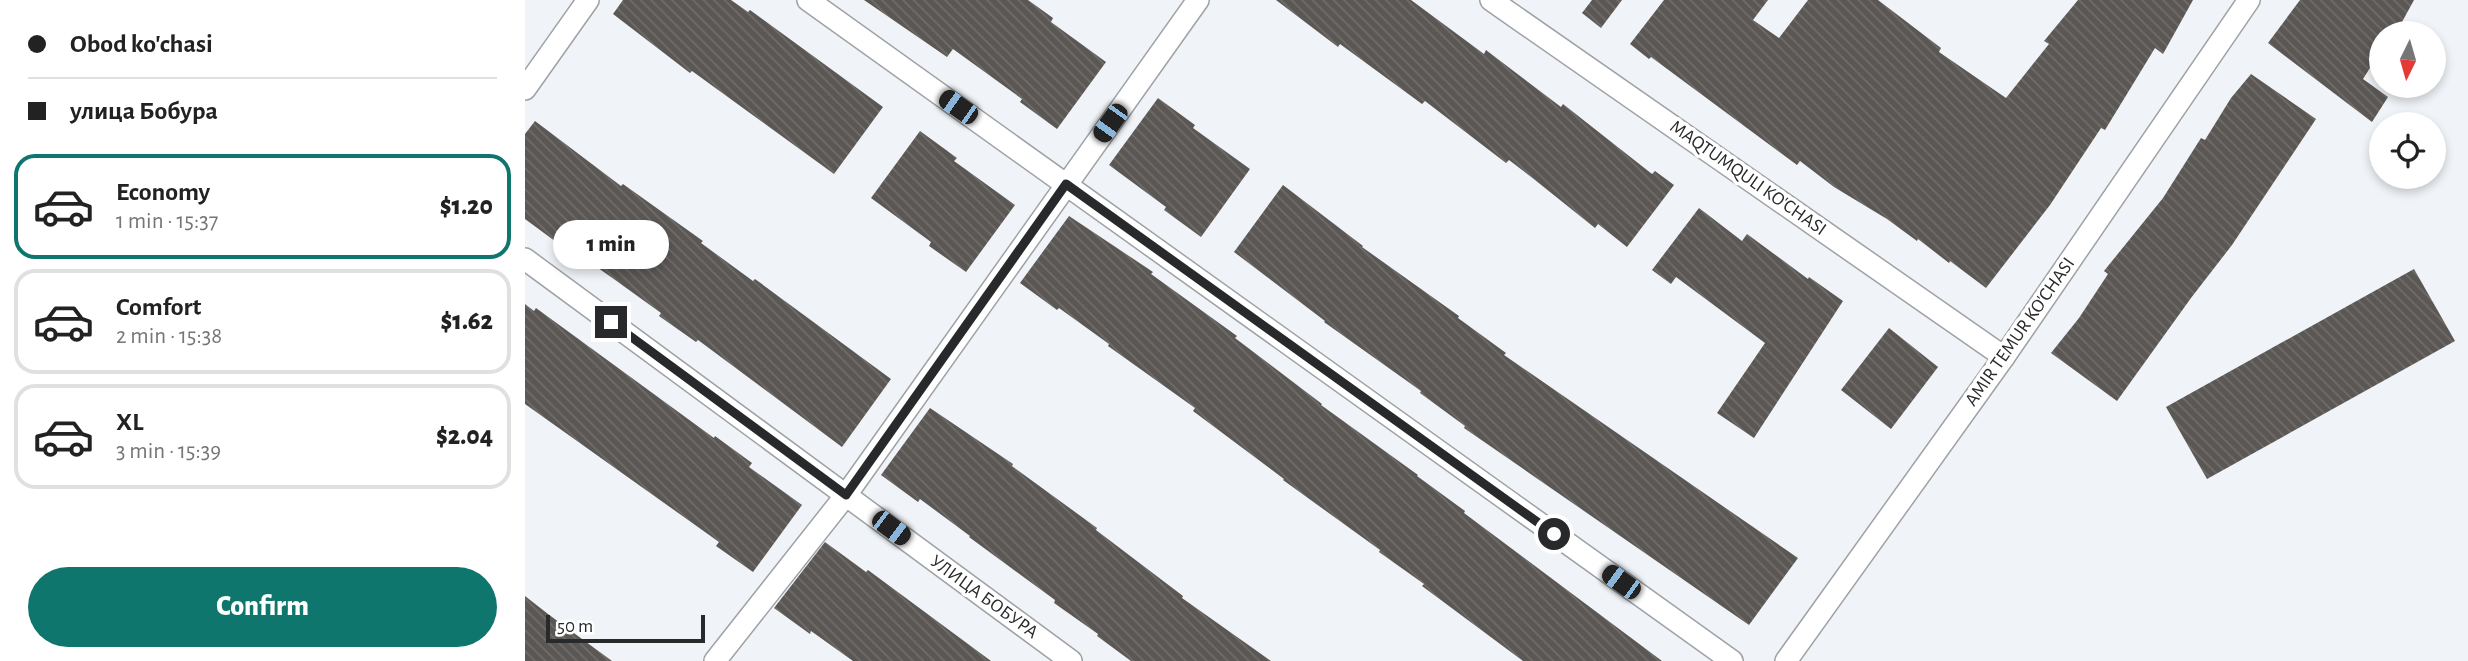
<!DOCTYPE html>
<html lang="en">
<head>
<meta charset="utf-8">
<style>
	:root { --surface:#fff; --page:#f6f6f6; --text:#222; --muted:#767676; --line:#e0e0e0; --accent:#0f766e }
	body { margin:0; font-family:"Alegreya Sans",sans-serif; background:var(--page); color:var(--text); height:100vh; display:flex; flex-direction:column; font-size:26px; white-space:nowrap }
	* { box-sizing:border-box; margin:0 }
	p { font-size:23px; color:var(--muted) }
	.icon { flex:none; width:38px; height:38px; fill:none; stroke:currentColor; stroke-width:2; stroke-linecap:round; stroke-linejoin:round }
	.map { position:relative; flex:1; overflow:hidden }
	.details { display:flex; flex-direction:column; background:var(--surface); width:525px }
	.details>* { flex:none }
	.guide { display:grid; align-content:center; height:154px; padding:0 28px; background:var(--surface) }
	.needle { width:46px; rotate:185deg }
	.tools { position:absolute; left:1844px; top:21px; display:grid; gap:14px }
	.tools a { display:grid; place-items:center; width:77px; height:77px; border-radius:50%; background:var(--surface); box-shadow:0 4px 10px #0003; font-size:35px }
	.scale { position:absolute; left:21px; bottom:18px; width:159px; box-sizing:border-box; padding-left:7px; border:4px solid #28292a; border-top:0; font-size:19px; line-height:24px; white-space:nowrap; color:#28292a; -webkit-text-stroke:5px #fff; paint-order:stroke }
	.end { position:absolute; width:32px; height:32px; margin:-16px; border:9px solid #28292a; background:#fff; box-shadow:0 0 0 4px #fff }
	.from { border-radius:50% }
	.bubble { position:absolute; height:49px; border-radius:24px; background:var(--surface); box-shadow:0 4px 10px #0003; font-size:23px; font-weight:800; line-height:49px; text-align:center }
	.car { position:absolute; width:21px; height:42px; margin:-21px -10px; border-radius:9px; box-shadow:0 0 5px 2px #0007; background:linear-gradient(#222 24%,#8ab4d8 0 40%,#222 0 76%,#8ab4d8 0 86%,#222 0) }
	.guide b { display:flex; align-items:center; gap:24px; height:66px; font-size:26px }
	.guide b+b { border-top:2px solid var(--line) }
	.guide i { width:18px; height:18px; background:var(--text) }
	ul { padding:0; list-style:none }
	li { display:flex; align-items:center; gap:21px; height:105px; margin:0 14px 10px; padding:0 14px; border:4px solid var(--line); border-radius:21px }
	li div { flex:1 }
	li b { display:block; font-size:26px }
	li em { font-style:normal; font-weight:800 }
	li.selected { border-color:var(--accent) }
	li>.icon { width:63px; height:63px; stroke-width:1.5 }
	.cta { display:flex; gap:14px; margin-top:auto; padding:14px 28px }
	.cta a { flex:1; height:80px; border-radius:42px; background:var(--accent); color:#fff; font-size:28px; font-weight:800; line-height:80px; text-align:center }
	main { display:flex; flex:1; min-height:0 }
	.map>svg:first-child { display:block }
</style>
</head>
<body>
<main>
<section class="details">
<div class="guide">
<b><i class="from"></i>Obod ko'chasi</b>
<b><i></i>улица Бобура</b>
</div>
<ul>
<li class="selected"><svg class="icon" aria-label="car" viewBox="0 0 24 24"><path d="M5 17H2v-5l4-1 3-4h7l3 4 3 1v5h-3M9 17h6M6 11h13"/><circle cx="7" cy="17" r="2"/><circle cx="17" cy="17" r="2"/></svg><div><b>Economy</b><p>1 min · 15:37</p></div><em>$1.20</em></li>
<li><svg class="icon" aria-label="car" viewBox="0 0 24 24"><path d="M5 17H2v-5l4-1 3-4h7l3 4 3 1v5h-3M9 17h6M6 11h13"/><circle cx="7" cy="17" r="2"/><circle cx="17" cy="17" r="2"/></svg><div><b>Comfort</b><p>2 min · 15:38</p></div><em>$1.62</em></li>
<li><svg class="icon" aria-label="car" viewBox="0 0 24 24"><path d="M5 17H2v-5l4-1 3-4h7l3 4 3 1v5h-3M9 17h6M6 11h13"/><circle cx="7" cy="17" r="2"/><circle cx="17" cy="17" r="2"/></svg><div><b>XL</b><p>3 min · 15:39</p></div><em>$2.04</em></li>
</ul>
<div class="cta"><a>Confirm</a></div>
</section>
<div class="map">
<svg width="1943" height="661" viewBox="0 0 1943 661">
	<defs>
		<pattern id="building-back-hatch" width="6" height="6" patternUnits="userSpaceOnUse" patternTransform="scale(1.75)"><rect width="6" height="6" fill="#5b5755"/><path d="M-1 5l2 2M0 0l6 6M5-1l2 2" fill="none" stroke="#6f6c6a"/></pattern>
	</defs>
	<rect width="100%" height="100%" fill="#f0f3f7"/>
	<g fill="url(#building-back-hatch)">
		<path d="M98 0H206L223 12 225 10 358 107 309 174 167 71 165 73 88 14Z"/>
		<path d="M339 0H503L528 18 526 22 581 62 532 129 495 102 497 99 428 49 422 57Z"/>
		<path d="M751 0H886L959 54 961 50 1036 107 1038 104 1127 174 1130 171 1149 185 1102 247 1073 224 1070 228 1010 180 984 160 981 163 900 101 897 104 815 44 813 47Z"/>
		<path d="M1067 0H1097L1076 28 1057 13Z"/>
		<path d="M1139 0H1243L1228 20 1254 38 1283 0H1353L1416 48 1414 52 1481 98 1524 44 1519 41 1553 0H1668L1638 54 1630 48 1580 130 1576 128 1525 205 1461 288 1425 261 1424 263 1393 239 1392 241 1362 219 1309 187 1275 161 1272 165 1126 57 1124 59 1105 44Z"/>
		<path d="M1775 0H1889L1871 33H1857V49L1838 79 1863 97 1847 122 1743 43Z"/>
		<path d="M1726 74 1791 119 1707 245 1666 298 1592 401 1526 353 1554 318 1583 274 1579 271 1638 198 1676 138 1680 140 1706 98Z"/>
		<path d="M633 98 670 125 668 128 725 169 676 237 639 210 641 207 584 165Z"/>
		<path d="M10 121 96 186 98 184 140 214 178 241 176 243 228 281 230 279 366 379 317 447 173 340 171 342 134 316 136 313 86 277 40 245 38 247 0 219V134Z"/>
		<path d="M395 131 432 158 429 161 490 205 441 272 404 246 406 242 346 198Z"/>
		<path d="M758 185 838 246 837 247 934 316 933 318 981 353 979 355 1273 558 1224 625 939 428 940 426 895 393 896 391 799 322 800 321 709 252Z"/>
		<path d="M1174 208 1217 241 1222 234 1283 279 1284 277 1318 301 1229 438 1192 413 1240 343 1151 277 1146 284 1127 270Z"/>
		<path d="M544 216 628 272 626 274 712 336 710 338 797 404 796 405 893 475 892 476 940 511 939 513 1137 661H998L897 586 899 584 854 552 855 550 758 480 759 479 668 411 670 408 583 346 584 344 534 308 532 310 495 283Z"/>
		<path d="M1889 269 1930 341 1682 479 1641 407Z"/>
		<path d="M0 304 9 311 11 308 189 438 190 436 227 463 224 467 277 505 228 572 191 546 194 542 0 404Z"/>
		<path d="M1364 328 1413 367 1366 429 1316 390Z"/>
		<path d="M405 408 488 464 487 466 572 528 571 530 658 596 657 598 746 661H606L572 636 573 634 529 603 530 600 444 537 445 536 395 499 393 502 356 475Z"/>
		<path d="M300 542 341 572 343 570 466 661H328L286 631 285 634 249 608Z"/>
		<path d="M0 596 23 614 87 661H0Z"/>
	</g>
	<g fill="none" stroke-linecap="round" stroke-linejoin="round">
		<g stroke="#9fa2a5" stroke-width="24">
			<g id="minor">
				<path d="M283 0 1207 661"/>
				<path d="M966 0 1479 357"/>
				<path d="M0 89 63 0"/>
				<path d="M0 259 546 661"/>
				<path d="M190 661 321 495 673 0"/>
				<path d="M1261 661 1479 357 1724 0"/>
			</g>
		</g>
		<use href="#minor" stroke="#fff" stroke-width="21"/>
	</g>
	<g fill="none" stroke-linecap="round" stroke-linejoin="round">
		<path stroke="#28292a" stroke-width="9" d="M86 322 321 495 541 184 1029 534"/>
	</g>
	<g text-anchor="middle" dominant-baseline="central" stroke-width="7" stroke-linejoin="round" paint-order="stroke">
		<g font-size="19" fill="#28292a" stroke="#fff">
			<text transform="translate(1223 178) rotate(35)">MAQTUMQULI KO'CHASI</text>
			<text transform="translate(1495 332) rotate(-55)">AMIR TEMUR KO'CHASI</text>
			<text transform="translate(459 597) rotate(36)">УЛИЦА БОБУРА</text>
		</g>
	</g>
</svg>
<div class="tools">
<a><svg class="needle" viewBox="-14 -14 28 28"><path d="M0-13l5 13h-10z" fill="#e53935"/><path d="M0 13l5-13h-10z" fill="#767676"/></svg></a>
<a><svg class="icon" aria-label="locate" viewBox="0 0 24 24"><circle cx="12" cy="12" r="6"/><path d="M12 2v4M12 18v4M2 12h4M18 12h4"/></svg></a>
</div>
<div class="scale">50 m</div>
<i class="end from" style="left:1029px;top:534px"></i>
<i class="end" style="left:86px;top:322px"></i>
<div class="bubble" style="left:28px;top:220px;width:116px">1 min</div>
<i class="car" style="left:433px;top:107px;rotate:305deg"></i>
<i class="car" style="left:585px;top:123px;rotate:216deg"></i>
<i class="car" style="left:366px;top:528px;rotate:127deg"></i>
<i class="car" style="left:1096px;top:582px;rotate:306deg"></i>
</div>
</main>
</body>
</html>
